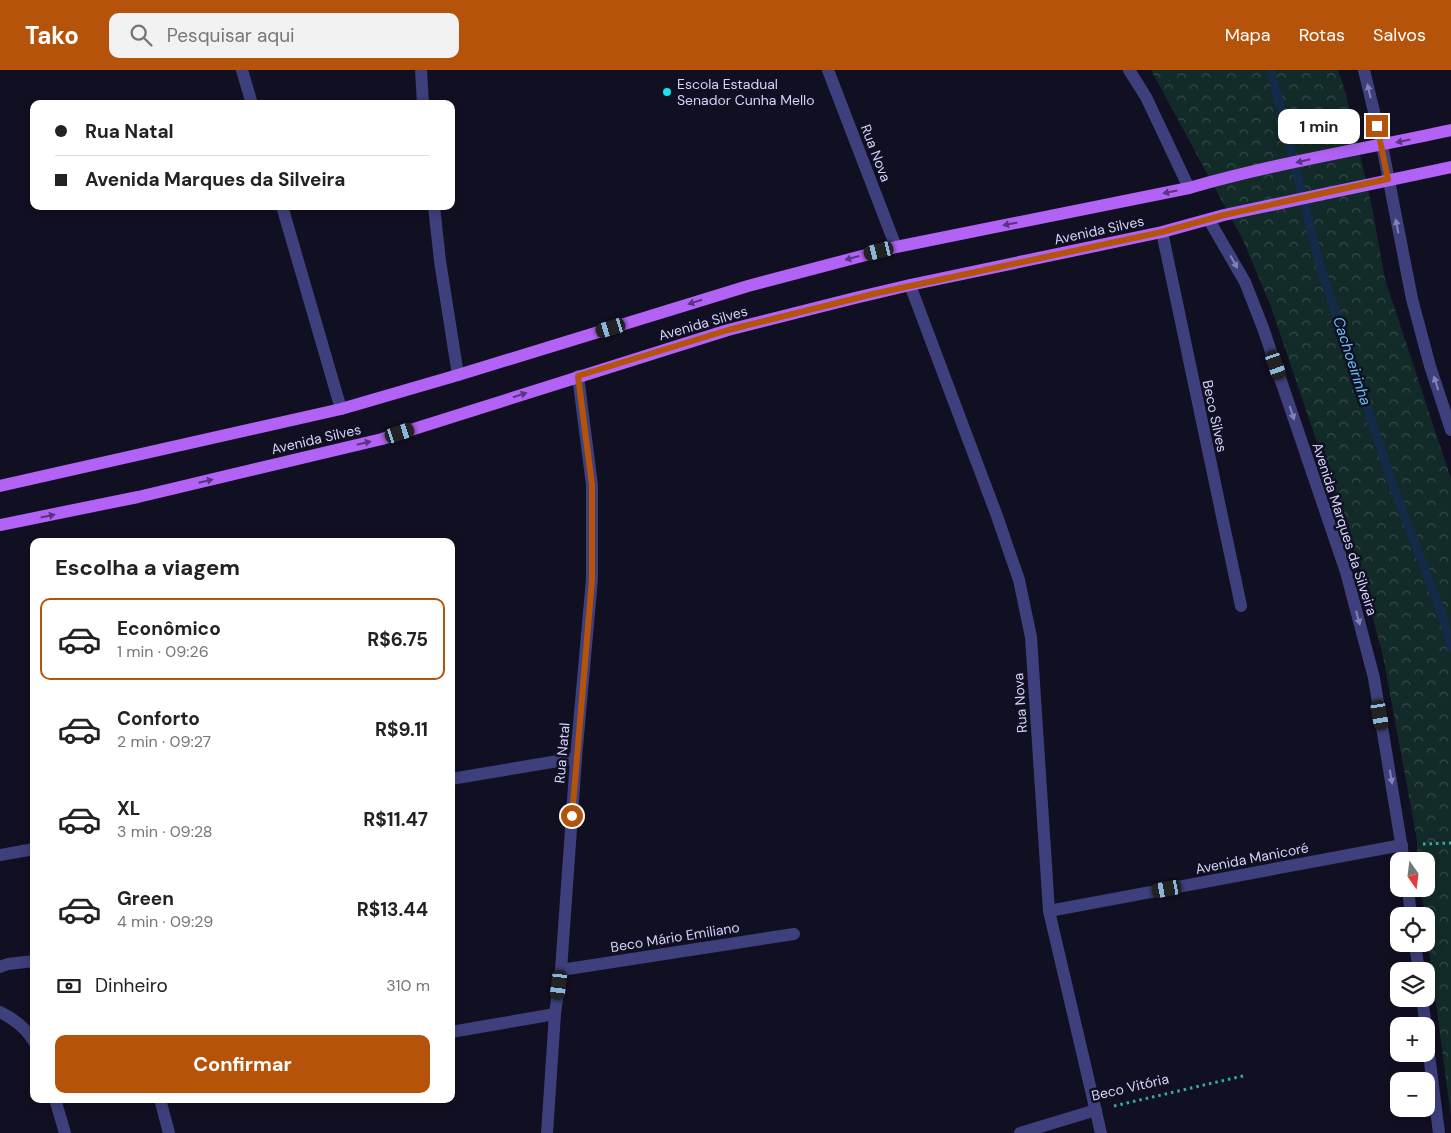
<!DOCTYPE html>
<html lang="pt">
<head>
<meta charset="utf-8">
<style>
	:root { --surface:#fff; --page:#f2f2f2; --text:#222; --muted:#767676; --line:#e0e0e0; --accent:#b45309 }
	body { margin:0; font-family:"DM Sans",sans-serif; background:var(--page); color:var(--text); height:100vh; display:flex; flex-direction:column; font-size:19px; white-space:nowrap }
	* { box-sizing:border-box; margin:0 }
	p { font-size:16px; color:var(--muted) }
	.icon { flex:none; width:28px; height:28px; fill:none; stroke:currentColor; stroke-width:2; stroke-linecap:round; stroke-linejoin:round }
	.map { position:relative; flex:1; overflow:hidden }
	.drawer { position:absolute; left:30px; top:468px; width:425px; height:565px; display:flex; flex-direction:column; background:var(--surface); border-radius:10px; box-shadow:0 2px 12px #0003 }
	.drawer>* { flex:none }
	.banner { position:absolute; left:30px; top:30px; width:425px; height:110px; border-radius:10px; box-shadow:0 2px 12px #0003; display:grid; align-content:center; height:110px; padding:0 25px; background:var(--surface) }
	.needle { width:32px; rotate:166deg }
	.controls { position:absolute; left:1390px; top:782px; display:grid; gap:10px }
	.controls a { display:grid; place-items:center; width:45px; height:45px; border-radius:10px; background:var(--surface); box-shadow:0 2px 12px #0003; font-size:25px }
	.end { position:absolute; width:22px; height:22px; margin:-11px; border:6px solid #b45309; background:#fff; box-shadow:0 0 0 2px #fff }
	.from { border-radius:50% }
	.bubble { position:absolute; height:35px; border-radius:10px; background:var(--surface); box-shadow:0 2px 12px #0003; font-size:16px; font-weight:700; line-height:35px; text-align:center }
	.car { position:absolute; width:15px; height:30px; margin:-15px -8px; border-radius:6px; box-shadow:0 0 4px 1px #0007; background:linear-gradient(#222 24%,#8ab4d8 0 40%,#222 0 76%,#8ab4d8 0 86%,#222 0) }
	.banner b { display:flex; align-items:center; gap:18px; height:48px; font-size:19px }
	.banner b+b { border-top:1px solid var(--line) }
	.banner i { width:12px; height:12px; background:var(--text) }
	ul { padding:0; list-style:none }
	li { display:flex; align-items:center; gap:15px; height:82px; margin:0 10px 8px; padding:0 15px; border:2px solid transparent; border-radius:10px }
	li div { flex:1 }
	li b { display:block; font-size:19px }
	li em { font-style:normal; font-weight:700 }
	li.active { border-color:var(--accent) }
	li>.icon { width:45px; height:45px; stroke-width:1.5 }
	h2 { padding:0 25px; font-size:22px; line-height:60px }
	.pay { display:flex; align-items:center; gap:12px; height:55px; padding:0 25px; font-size:19px }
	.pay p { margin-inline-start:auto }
	.button { display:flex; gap:10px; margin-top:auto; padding:10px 25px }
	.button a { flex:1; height:58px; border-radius:10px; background:var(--accent); color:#fff; font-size:20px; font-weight:700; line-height:58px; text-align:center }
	header { display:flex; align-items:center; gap:30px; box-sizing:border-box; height:70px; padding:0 25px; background:var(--accent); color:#fff }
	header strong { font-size:24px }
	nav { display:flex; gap:28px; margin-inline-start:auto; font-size:18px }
	.search { width:350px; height:45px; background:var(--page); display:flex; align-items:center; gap:12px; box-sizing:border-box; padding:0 18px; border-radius:10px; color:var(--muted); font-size:19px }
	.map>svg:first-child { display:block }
</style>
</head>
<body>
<header>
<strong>Tako</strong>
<div class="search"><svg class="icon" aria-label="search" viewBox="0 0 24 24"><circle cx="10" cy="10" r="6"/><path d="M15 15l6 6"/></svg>Pesquisar aqui</div>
<nav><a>Mapa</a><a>Rotas</a><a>Salvos</a></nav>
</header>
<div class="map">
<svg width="1451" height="1063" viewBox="0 0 1451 1063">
	<defs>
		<pattern id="park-crowns" width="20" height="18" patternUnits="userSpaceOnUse" patternTransform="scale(1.25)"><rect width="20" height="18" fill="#132b28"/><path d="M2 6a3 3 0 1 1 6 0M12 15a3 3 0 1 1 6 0" fill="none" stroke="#344948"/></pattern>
	</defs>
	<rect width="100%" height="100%" fill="#110f22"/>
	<path fill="url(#park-crowns)" d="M1151 0H1338L1346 24 1372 137 1385 209 1451 409V1047L1426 858V846H1425L1421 819H1426V791H1417V770L1383 586 1358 493 1270 234 1242 168Z"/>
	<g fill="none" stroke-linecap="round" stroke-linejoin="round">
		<path stroke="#132b48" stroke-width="9" d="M1271 0 1319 192 1394 418 1442 544 1451 578"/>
		<g stroke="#37ac9c" stroke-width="3" stroke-dasharray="2.5 4" stroke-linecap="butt">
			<path d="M1423 774 1451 773"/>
			<path d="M1114 1036 1247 1005"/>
		</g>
		<g stroke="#3e407d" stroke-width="12">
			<path d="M242 0 252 34"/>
			<path d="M421 0 423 34"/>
			<path d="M828 0 896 177"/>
			<path d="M1129 0 1146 27 1189 118"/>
			<path d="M1364 0 1382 75 1412 229 1430 296 1451 360"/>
			<path d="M282 136 341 339"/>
			<path d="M434 136 440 191 458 305"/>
			<path d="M1209 150 1245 212 1263 258 1346 502 1374 608 1404 791"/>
			<path d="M1162 162 1241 536"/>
			<path d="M910 215 997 446 1019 510 1031 567 1049 841 1101 1063"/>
			<path d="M451 709 576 688"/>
			<path d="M0 785 34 779"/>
			<path d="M1408 819 1411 846"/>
			<path d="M1049 841 1402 775"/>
			<path d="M1415 874 1419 901"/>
			<path d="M0 897 8 894 34 891"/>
			<path d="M561 900 794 864"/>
			<path d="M1422 929 1426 956"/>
			<path d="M0 942C13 948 27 959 34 972"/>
			<path d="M1426 961 1439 1063"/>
			<path d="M451 962 555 944"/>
			<path d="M55 1029 65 1063"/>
			<path d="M160 1029 169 1063"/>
			<path d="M547 1063 555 944 561 900 576 688 592 509V415L578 306"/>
			<path d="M1020 1063 1096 1040"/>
		</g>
		<g stroke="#b262f4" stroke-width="12">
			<path d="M0 416 341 339 458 305 748 216 896 177 1189 118C1275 93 1364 79 1451 60"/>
			<path d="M0 455 138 427 382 369 728 260 855 228 910 215 1162 162 1224 145 1451 97"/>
		</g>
	</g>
	<defs><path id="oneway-solid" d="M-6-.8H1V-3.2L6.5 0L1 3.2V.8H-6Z" transform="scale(1.25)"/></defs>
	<g fill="#8282b6">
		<use href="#oneway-solid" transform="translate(1369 21) rotate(-103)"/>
		<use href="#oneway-solid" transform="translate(1397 156) rotate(-101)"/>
		<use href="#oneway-solid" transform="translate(1234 192) rotate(61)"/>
		<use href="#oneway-solid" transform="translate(1436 313) rotate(-108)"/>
		<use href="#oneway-solid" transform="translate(1292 343) rotate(71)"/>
		<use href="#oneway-solid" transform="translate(1358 548) rotate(75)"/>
		<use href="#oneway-solid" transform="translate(1391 707) rotate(80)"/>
	</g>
	<g fill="#593480">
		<use href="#oneway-solid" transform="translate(1403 71) rotate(168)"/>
		<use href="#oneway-solid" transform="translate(1303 91) rotate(167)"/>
		<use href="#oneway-solid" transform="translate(1170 122) rotate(169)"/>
		<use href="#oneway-solid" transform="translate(1010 154) rotate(169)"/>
		<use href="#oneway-solid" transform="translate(852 188) rotate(165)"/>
		<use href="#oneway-solid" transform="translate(695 232) rotate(163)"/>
		<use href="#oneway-solid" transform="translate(520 325) rotate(-18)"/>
		<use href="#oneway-solid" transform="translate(364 373) rotate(-13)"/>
		<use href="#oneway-solid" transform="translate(206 411) rotate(-13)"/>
		<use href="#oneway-solid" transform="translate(48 446) rotate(-12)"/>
	</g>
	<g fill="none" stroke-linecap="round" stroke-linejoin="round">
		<path stroke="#b45309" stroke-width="6" d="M572 746 592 510V415L578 306 728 260 873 224 1162 162 1224 145 1388 109 1377 56"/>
	</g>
	<circle fill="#11e6ea" stroke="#110f22" stroke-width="2" cx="667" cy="22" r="5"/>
	<g text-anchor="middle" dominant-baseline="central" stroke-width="5" stroke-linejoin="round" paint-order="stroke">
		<g font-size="14" fill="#d4d3fc" stroke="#110f22" text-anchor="start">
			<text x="677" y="14">Escola Estadual<tspan x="677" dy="16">Senador Cunha Mello</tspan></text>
		</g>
		<g font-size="14" fill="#d4d3fc" stroke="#110f22">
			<text transform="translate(876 83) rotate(69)">Rua Nova</text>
			<text transform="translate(1099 160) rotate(-12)">Avenida Silves</text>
			<text transform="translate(703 253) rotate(-16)">Avenida Silves</text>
			<text transform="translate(1215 346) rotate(78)">Beco Silves</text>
			<text transform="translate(316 369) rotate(-13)">Avenida Silves</text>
			<text transform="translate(1345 459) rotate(72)">Avenida Marques da Silveira</text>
			<text transform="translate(1020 633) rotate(-94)">Rua Nova</text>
			<text transform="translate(562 683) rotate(-85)">Rua Natal</text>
			<text transform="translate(1252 788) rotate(-11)">Avenida Manicoré</text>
			<text transform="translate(675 867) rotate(-9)">Beco Mário Emiliano</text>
			<text transform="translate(1130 1017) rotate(-13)">Beco Vitória</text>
		</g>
		<g font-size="15" font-style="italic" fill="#69bff4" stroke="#110f22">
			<text transform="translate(1352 291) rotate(72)">Cachoeirinha</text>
		</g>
	</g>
</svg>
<div class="controls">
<a><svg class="needle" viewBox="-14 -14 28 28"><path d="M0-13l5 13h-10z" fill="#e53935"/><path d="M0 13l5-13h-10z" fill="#767676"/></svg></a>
<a><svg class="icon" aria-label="locate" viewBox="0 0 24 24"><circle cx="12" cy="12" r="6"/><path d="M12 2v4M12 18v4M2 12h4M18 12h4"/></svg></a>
<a><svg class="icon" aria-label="layers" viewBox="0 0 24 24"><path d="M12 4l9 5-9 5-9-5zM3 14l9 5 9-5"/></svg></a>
<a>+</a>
<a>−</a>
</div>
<i class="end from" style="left:572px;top:746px"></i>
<i class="end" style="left:1377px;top:56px"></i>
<div class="bubble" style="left:1278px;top:39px;width:82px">1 min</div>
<i class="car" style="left:879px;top:181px;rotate:256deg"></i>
<i class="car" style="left:611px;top:258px;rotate:253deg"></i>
<i class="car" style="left:1276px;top:295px;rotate:161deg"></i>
<i class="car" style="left:400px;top:363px;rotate:72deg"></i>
<i class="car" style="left:1380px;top:645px;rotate:170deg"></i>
<i class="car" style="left:1167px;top:819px;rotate:260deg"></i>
<i class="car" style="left:559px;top:915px;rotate:187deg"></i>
<div class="banner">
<b><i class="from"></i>Rua Natal</b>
<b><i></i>Avenida Marques da Silveira</b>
</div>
<section class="drawer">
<h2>Escolha a viagem</h2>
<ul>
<li class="active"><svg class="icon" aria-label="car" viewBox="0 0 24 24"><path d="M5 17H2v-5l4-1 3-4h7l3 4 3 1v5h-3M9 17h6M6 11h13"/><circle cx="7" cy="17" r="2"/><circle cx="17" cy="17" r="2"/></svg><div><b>Econômico</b><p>1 min · 09:26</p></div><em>R$6.75</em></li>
<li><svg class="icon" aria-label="car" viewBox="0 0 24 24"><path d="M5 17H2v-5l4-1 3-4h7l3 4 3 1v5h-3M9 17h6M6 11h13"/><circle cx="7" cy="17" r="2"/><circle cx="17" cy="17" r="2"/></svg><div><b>Conforto</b><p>2 min · 09:27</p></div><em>R$9.11</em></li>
<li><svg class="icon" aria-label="car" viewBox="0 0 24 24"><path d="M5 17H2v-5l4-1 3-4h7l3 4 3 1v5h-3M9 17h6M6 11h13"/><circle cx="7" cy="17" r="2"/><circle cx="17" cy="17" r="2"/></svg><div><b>XL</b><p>3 min · 09:28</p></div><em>R$11.47</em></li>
<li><svg class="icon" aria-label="car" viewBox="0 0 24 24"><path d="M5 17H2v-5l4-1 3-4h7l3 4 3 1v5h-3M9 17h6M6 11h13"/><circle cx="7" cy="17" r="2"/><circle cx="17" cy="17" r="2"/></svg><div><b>Green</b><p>4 min · 09:29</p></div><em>R$13.44</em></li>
</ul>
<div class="pay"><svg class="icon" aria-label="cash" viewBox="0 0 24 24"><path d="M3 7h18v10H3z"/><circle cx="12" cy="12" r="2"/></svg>Dinheiro<p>310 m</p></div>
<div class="button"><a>Confirmar</a></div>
</section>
</div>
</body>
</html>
